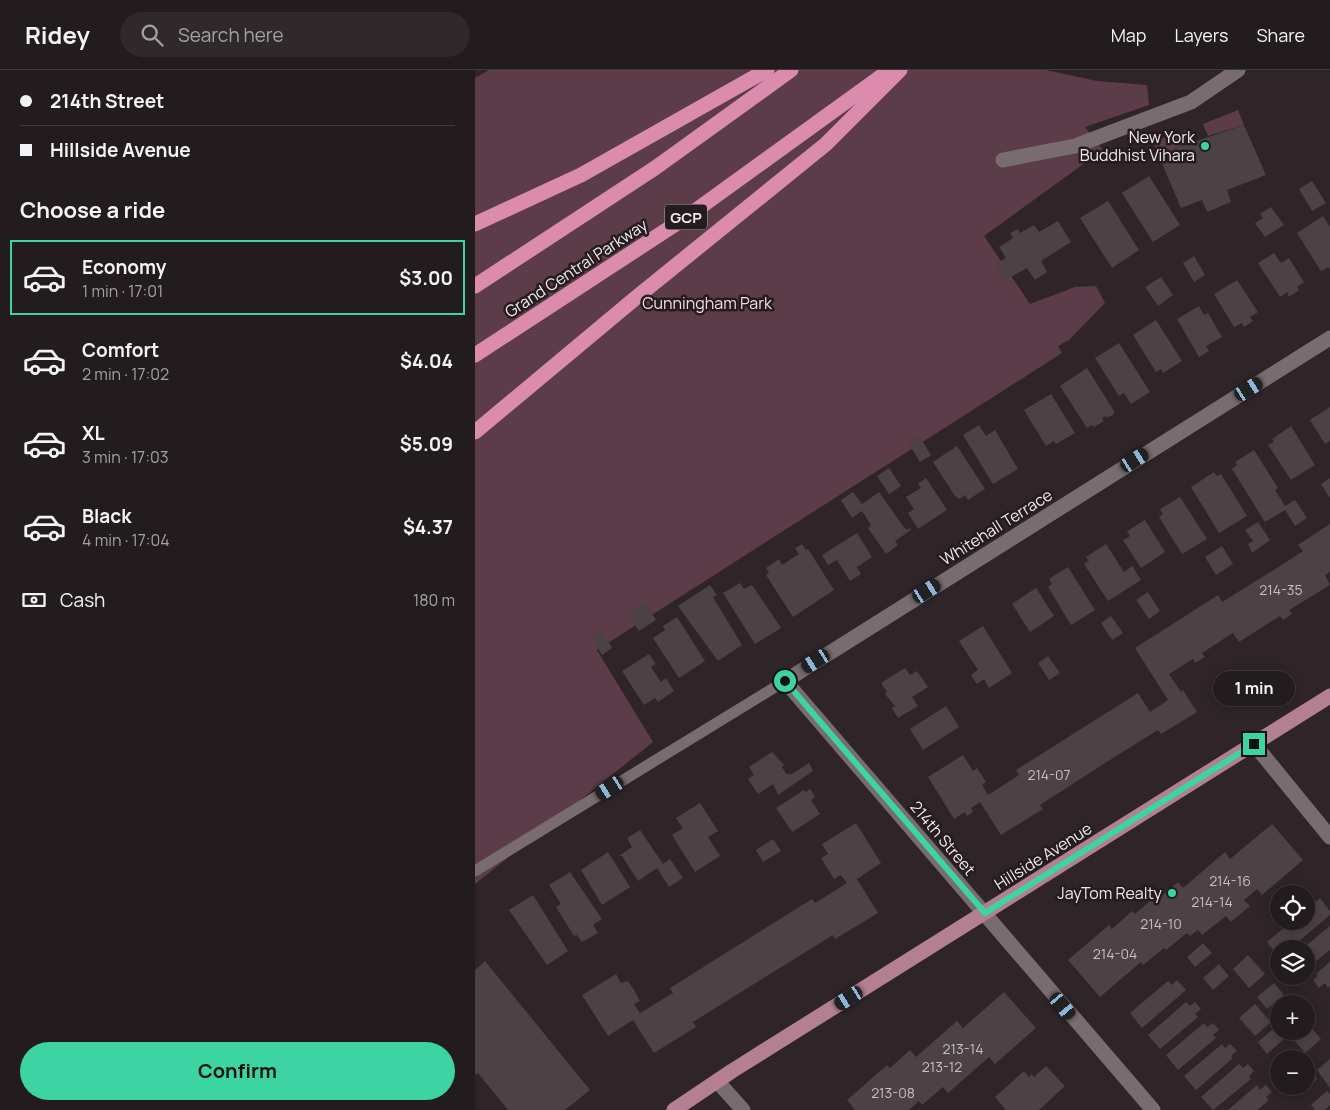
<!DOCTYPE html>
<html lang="en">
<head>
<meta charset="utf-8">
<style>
	:root { --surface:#231c1e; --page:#2f292b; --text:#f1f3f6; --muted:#a3a1a4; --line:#403a3c; --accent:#3dd4a3 }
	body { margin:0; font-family:Manrope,sans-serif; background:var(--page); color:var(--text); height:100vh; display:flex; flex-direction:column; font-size:19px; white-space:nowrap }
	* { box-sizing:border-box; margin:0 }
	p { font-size:16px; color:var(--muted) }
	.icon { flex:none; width:28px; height:28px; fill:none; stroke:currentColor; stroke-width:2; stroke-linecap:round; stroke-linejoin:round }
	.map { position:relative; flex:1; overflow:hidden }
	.drawer { display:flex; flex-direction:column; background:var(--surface); width:475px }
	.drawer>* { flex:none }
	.hud { display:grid; align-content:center; height:110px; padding:0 20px; background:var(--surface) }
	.tools { position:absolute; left:795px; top:815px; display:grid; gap:10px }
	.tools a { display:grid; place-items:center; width:45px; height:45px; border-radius:50%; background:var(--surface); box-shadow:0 2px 12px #0003,0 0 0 1px var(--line); font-size:25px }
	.end { position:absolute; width:22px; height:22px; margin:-11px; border:6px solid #3dd4a3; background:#111; box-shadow:0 0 0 2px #111 }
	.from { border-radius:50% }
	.bubble { position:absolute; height:35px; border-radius:18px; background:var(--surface); box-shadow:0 2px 12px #0003,0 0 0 1px var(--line); font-size:16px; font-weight:700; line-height:35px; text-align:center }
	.car { position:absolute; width:15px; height:30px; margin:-15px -8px; border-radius:6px; box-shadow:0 0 4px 1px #0007; background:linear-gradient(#222 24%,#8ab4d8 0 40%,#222 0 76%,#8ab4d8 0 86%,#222 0) }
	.hud b { display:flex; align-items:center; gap:18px; height:48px; font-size:19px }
	.hud b+b { border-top:1px solid var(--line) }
	.hud i { width:12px; height:12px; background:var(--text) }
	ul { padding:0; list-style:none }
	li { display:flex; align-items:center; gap:15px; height:75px; margin:0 10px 8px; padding:0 10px; border:2px solid transparent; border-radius:0px }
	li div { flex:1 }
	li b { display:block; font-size:19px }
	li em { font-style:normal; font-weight:700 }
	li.current { border-color:var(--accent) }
	li>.icon { width:45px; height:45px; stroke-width:1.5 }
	h2 { padding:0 20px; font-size:22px; line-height:60px }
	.pay { display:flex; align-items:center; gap:12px; height:55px; padding:0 20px; font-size:19px }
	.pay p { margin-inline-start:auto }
	.cta { display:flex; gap:10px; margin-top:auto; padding:10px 20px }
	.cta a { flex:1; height:58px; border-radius:30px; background:var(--accent); color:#111; font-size:20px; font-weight:700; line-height:58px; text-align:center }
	header { display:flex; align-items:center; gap:30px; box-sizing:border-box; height:70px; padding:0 25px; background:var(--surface); border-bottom:1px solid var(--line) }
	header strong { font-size:24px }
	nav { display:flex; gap:28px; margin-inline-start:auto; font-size:18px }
	.search { width:350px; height:45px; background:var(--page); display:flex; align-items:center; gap:12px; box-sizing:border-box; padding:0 18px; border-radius:28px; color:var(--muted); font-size:19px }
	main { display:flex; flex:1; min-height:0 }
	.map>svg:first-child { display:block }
</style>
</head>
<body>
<header>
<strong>Ridey</strong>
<div class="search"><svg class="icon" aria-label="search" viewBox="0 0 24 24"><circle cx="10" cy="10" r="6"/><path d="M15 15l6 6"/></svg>Search here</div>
<nav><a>Map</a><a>Layers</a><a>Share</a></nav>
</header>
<main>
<section class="drawer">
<div class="hud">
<b><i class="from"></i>214th Street</b>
<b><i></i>Hillside Avenue</b>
</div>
<h2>Choose a ride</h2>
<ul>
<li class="current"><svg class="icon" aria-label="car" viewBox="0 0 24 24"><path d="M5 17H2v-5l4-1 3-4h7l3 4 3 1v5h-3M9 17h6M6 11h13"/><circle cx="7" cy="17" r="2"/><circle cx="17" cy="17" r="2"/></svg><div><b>Economy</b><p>1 min · 17:01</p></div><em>$3.00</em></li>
<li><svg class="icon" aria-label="car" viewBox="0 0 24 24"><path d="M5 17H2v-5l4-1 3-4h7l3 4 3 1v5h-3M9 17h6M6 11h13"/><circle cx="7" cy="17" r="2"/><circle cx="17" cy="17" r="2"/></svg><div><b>Comfort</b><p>2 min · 17:02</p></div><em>$4.04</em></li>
<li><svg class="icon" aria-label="car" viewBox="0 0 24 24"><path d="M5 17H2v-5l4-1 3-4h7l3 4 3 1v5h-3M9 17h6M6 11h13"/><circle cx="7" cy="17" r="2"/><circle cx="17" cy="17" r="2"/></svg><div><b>XL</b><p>3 min · 17:03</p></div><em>$5.09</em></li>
<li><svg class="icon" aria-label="car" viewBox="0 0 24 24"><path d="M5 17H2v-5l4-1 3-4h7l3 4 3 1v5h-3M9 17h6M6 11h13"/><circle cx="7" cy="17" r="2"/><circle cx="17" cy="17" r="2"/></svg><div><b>Black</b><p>4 min · 17:04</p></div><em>$4.37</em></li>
</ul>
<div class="pay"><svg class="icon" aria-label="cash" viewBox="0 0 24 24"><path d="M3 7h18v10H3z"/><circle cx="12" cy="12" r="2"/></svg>Cash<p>180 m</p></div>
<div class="cta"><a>Confirm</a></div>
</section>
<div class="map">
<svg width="855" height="1040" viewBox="0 0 855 1040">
	<rect width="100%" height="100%" fill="#2f2528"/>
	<g fill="#5b3c48">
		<path d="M14 0H571L622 11 672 15 674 35 610 57 628 80 509 166 555 234 600 217 621 216 630 233 594 270 583 276 587 283 122 580 178 672 0 814V8Z"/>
		<path d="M763 40 769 55 733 66 728 54Z"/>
		<path d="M714 59 718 72 683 84 678 72Z"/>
	</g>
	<g fill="#4c4145">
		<path d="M769 55 791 105 752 120 756 132 732 142 727 130 706 138 683 84Z"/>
		<path d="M674 106 705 155 678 172 647 123Z"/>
		<path d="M837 111 851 133 837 141 824 119Z"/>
		<path d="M633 131 664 180 637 198 605 148Z"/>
		<path d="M796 137 809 155 790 167 780 153 788 148 785 144Z"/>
		<path d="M848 146 855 157V199L854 197 846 201 822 163Z"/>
		<path d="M583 151 596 172 566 191 572 202 560 210 552 198 530 210 520 194 531 188 524 177 538 168 535 163 543 159 545 163 559 155 564 162Z"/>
		<path d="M799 183 806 193 814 188 829 212 822 217 824 220 814 227 812 222 805 227 783 193Z"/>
		<path d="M719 186 730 205 719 212 708 193Z"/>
		<path d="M686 207 698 225 683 236 670 217Z"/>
		<path d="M762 210 783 242 775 247 778 251 769 257 767 253 759 257 739 224Z"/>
		<path d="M724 236 729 245 733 243 747 267 731 276 734 281 724 287 702 249Z"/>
		<path d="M681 250 707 291 688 303 686 299 681 302 658 265Z"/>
		<path d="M644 273 675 322 656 334 649 323 644 326 620 288Z"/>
		<path d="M612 298 639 341V344L632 348 631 346 627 348 629 351 619 357 617 355 612 358 585 316Z"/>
		<path d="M576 324 600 363 581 374 579 371 571 376 549 340Z"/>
		<path d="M855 337V371L850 374 835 350Z"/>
		<path d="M504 355 511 366 520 360 543 399 518 414 488 365Z"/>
		<path d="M816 356 840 395 816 410 793 375 799 372 797 369Z"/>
		<path d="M444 366 456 385 445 392 433 372Z"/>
		<path d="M482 376 510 419 493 430 490 425 484 429 480 426 458 392Z"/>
		<path d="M779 380 803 418 800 420 810 436 820 430 832 448 820 456 810 440 790 452 757 399 762 395 760 392Z"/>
		<path d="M414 398 426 416 414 424 402 406Z"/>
		<path d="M739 402 742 406 746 404 772 446 744 463 716 417Z"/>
		<path d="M451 408 472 440 443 459 433 443 439 439 431 427 446 418 443 414Z"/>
		<path d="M855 408V428L846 414Z"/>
		<path d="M378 422 387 434 404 422 428 456 432 460 435 458 436 460 420 471 423 475 411 484 393 458 396 455 387 441 377 448 366 430Z"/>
		<path d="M705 427 732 469 707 484 684 447 688 444 685 439Z"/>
		<path d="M670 450 690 482 666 498 648 470 655 466 652 461Z"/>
		<path d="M783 452 795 470 777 483 773 474 778 471 770 460Z"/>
		<path d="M855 454V502L850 505 855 515 814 540 817 544 808 550 805 546 764 572 758 563 727 583 730 587 720 593 718 589 694 604 706 622 708 620 722 642 686 664 683 660 627 695 565 735 568 739 526 765 505 732 496 738 498 742 492 746 490 742 479 749 453 707 488 685 498 701 502 698 511 712 507 715 513 725 544 705 541 700 663 623 675 642 693 630 660 578 743 525 747 532 805 496 828 481 823 475Z"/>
		<path d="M382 463 397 487 382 497 386 504 375 511 362 490 353 495 347 485Z"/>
		<path d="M327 474 331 480 333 479 359 520 318 547 291 505 294 503 291 498 304 489 307 495 324 484 320 478Z"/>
		<path d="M631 474 649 502 657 496 666 510 633 531 609 494 614 491 611 487Z"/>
		<path d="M747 476 758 494 741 505 730 487Z"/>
		<path d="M593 497 620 540 596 555 573 517 577 514 574 509Z"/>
		<path d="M265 513 269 519 277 515 306 558 280 574 248 523Z"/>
		<path d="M235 515 242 525 238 527 267 575 243 591 203 536Z"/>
		<path d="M561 518 579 546 555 562 537 534Z"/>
		<path d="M673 522 685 541 674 549 661 530Z"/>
		<path d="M169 532 181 550 164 561 153 544Z"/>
		<path d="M636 546 648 563 637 570 626 553Z"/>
		<path d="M202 547 230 591 204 608 178 568 190 560 188 556Z"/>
		<path d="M508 556 537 603 514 618 509 609 502 614 496 605 503 600 484 571Z"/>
		<path d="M126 559 137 578 127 585 115 566Z"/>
		<path d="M174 584 181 594 176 597 186 612 191 608 199 621 183 632 180 628 169 635 147 601Z"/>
		<path d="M573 586 585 603 574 610 563 593Z"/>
		<path d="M430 598 435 605 442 601 453 617 437 627 443 636 423 648 417 638 420 636 410 624 412 622 406 613Z"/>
		<path d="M471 636 484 657 448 680 435 659Z"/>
		<path d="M297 682 309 695 307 697 312 705 314 703 315 705 334 693 338 701 303 725 298 714 283 724 273 709 279 705 274 697Z"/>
		<path d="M335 719 340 727 336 730 345 744 317 762 301 738 329 720 331 722Z"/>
		<path d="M225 733 243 761 233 767 245 786 220 802 197 765 208 758 201 748Z"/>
		<path d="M381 753 406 793 382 809 403 843 360 869 358 865 234 942 218 952 221 957 179 983 158 950 133 966 107 925 141 904 146 913 153 911 159 920 165 931 159 934 165 943 198 923 195 918 337 829 340 833 372 813 366 805 359 809 346 788 353 784 347 774Z"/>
		<path d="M797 754 828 790 787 825 782 819 769 830 775 836 756 852 751 846 727 865 723 860 715 866 712 863 691 880 689 878 668 895 666 892 625 927 593 890 634 855 637 859 657 841 660 844 681 826 683 829 703 812 708 818 750 782 755 789Z"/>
		<path d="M165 760 188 794 195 789 208 808 194 817 182 798 163 811 147 786H144L157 777 152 768Z"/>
		<path d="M298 769 306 781 288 792 281 780Z"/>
		<path d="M133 782 155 817 127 835 106 800Z"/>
		<path d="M95 802 127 849 118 855 123 863 107 872 102 865 99 866 81 837 86 834 74 815Z"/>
		<path d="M58 825 93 881 72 895 34 840Z"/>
		<path d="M845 828 855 841V845L818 876 817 874 812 878 808 873 799 881 792 872 817 851H831V840Z"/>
		<path d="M855 856V880L835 896 831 892V879H827Z"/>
		<path d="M728 873 737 883 720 897 712 887Z"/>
		<path d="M773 885 790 904 774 918 758 899Z"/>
		<path d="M10 891 115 1020 90 1040H33L3 1003 0 1005V900Z"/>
		<path d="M855 892V916L853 918 850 913 844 918 838 910 843 906 841 904Z"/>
		<path d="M744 894 754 906 738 920 728 908Z"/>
		<path d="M702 910 711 920 667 958 655 943 693 911 697 915Z"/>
		<path d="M799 913 809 925 792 939 782 927Z"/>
		<path d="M529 922 561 958 520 994 514 987 473 1023 468 1017 447 1035 444 1031 434 1040H380L372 1030 412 995 415 998 435 980 441 987 482 951 488 958Z"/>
		<path d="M812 929 816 934H806Z"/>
		<path d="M711 932 715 936 720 932 726 939 720 944 723 947 685 979 673 965Z"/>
		<path d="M780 934 796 952 780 966 764 948Z"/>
		<path d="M804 935V954L795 943Z"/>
		<path d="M729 953 732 957 738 953 744 960 738 965 741 968 703 1000 691 985Z"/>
		<path d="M835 956 846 969 830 983 819 970Z"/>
		<path d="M799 958 809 969 792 984 783 972Z"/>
		<path d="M747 974 750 978 755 974 762 981 756 986 758 988 721 1020 709 1006Z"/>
		<path d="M816 979 825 989H805Z"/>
		<path d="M855 989V1018L842 1000Z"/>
		<path d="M764 994 768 998 773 994 779 1001 774 1006 776 1009 738 1040 726 1027Z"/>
		<path d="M571 996 590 1016 564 1040H531L520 1027 549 1001 554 1007 557 1004 559 1007Z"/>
		<path d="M834 999 842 1009 827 1022 822 1016H831V1001Z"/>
		<path d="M782 1015 785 1020 791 1015 797 1022 791 1027 794 1030 782 1040H753Z"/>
		<path d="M852 1021 855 1024V1035L850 1040H840L836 1035Z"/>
	</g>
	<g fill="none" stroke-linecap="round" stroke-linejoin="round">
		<path stroke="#786c70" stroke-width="11" d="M0 801 310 611"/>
		<g stroke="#786c70" stroke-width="15">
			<path d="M528 90 600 76 716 32 763 0"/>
			<path d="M779 674 855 767"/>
			<path d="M242 1011 268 1040"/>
			<path d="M678 1040 310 611 855 268"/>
		</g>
		<path stroke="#b37f93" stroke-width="15" d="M199 1040 257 1001 855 626"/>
		<g stroke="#db8bab" stroke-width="15">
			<path d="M0 154 106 105 292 0"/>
			<path d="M0 216 180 98 316 0"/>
			<path d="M0 285 213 146 415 0"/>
			<path d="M0 362 163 226 351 74 425 0"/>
		</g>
	</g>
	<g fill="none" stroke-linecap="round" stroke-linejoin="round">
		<path stroke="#3dd4a3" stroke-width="6" d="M310 611 510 843 779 674"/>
	</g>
	<g fill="#3dd4a3" stroke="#251c1f" stroke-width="2">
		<circle cx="730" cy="76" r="5"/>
		<circle cx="697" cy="823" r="5"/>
	</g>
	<g text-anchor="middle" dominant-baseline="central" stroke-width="5" stroke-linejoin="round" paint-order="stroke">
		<g font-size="14" fill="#c6bfc2">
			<text x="806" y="519">214-35</text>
			<text x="574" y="704">214-07</text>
			<text x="755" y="810">214-16</text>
			<text x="737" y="831">214-14</text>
			<text x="686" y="853">214-10</text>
			<text x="640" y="883">214-04</text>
			<text x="488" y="978">213-14</text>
			<text x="467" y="996">213-12</text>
			<text x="418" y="1022">213-08</text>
		</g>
		<rect fill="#251c1f" stroke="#b2acae" stroke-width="1" x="190" y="134.5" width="42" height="25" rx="4"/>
		<g font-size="15" font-weight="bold" fill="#efe9eb">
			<text x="211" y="147">GCP</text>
		</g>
		<g font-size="16" fill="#efe9eb" stroke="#251c1f" text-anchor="end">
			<text x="720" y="67">New York<tspan x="720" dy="18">Buddhist Vihara</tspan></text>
			<text x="687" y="823">JayTom Realty</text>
		</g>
		<g font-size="16" fill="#efe9eb" stroke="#251c1f">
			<text transform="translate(101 198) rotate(-33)">Grand Central Parkway</text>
			<text transform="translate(521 457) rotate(-32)">Whitehall Terrace</text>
			<text transform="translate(468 768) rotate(50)">214th Street</text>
			<text transform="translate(568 786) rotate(-32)">Hillside Avenue</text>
		</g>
		<g font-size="16" fill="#f6d9e3" stroke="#251c1f">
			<text x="232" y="233">Cunningham Park</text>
		</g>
	</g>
</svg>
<div class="tools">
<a><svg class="icon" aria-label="locate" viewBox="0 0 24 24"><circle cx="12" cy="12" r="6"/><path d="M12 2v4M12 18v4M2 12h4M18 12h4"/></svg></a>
<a><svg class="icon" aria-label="layers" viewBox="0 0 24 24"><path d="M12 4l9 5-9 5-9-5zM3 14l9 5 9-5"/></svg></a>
<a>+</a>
<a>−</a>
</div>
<i class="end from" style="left:310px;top:611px"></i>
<i class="end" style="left:779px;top:674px"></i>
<div class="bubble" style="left:738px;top:601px;width:82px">1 min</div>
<i class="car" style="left:774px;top:319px;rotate:58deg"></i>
<i class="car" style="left:660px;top:390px;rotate:58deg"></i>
<i class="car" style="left:452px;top:521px;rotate:58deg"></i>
<i class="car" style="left:341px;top:591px;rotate:238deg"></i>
<i class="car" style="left:135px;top:718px;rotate:238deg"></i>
<i class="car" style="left:374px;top:928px;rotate:238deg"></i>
<i class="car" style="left:588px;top:936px;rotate:140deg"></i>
</div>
</main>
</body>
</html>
